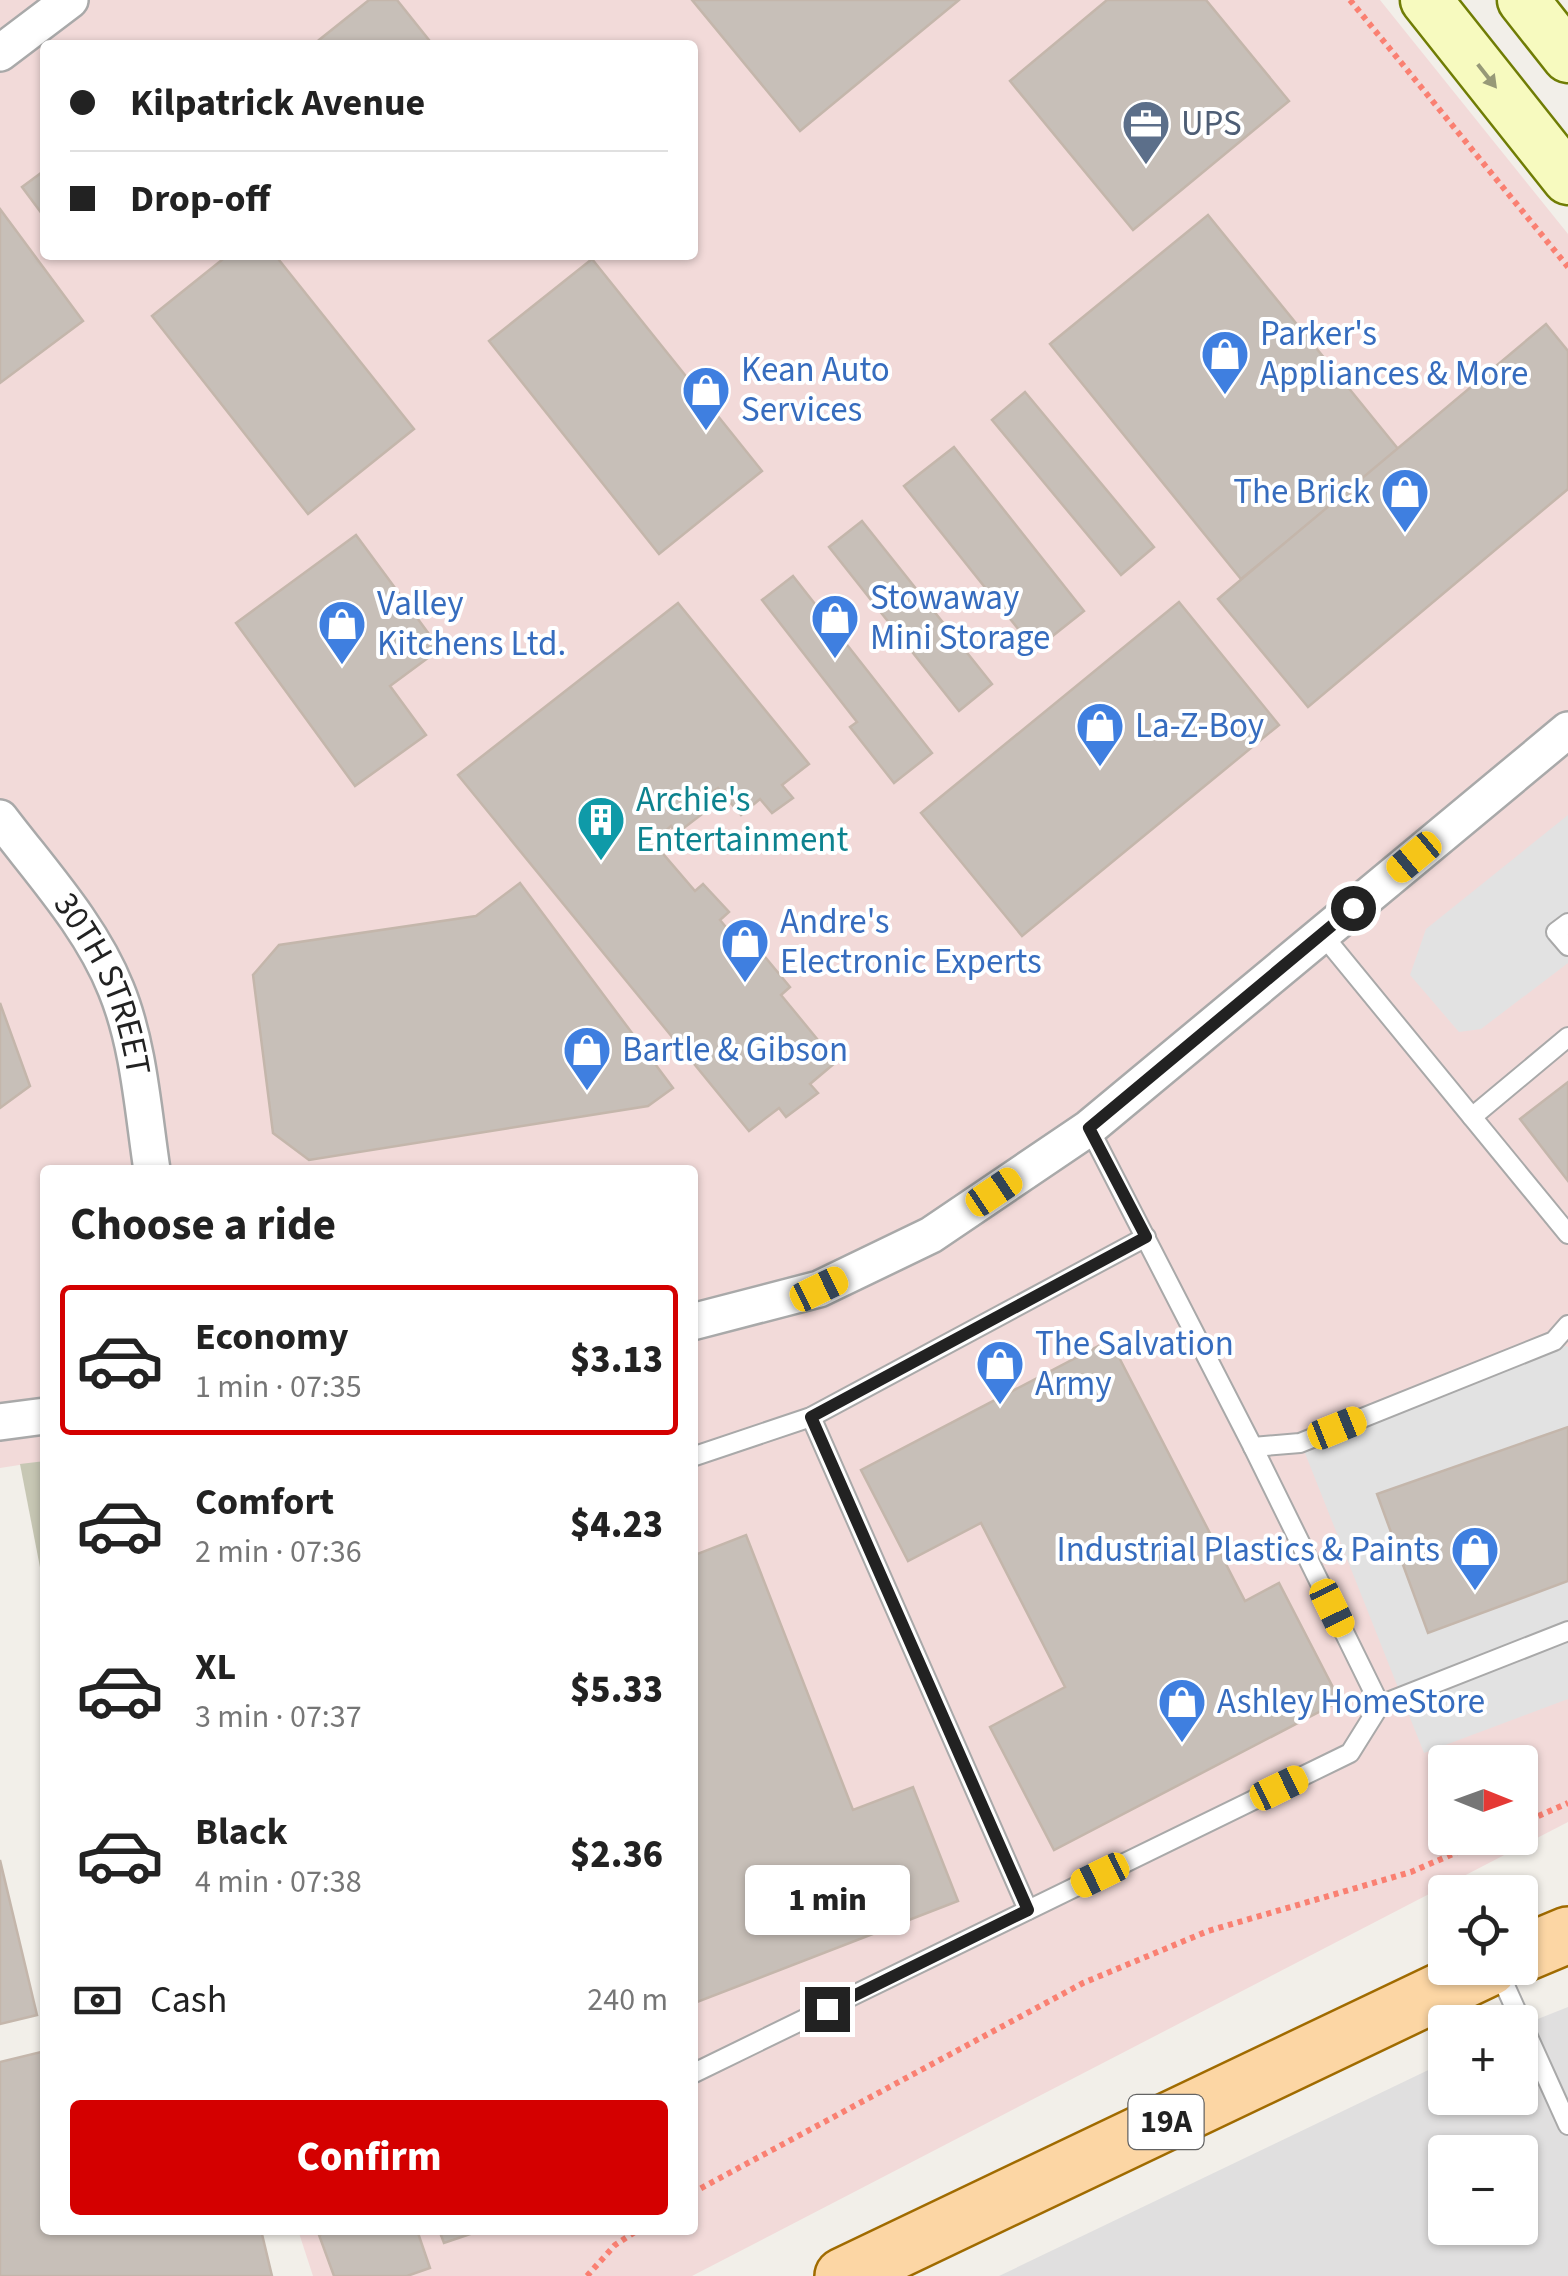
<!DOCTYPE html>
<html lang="en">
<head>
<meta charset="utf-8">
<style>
	:root { --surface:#fff; --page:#f6f6f6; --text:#222; --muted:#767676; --line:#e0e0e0; --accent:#d40000 }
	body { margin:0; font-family:"Source Sans 3",sans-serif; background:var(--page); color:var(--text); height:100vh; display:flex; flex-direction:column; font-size:38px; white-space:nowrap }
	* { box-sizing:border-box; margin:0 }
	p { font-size:32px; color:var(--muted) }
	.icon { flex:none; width:55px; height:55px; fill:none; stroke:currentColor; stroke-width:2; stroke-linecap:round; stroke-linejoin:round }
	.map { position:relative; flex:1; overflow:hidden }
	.side { position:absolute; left:40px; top:1165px; width:658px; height:1070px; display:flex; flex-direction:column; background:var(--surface); border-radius:10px; box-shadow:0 2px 8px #0004 }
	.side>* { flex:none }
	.hud { position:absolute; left:40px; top:40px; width:658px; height:220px; border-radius:10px; box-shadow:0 2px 8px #0004; display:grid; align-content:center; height:220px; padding:0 30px; background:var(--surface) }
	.needle { width:65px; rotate:91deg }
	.buttons { position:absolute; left:1428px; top:1745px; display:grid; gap:20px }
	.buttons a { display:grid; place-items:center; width:110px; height:110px; border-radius:10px; background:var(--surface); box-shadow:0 2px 8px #0004; font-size:50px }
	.end { position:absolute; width:45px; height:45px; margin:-22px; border:12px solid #222; background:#fff; box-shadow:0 0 0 5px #fff }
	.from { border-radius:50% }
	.bubble { position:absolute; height:70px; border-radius:10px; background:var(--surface); box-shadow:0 2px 8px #0004; font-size:32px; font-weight:800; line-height:70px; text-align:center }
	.car { position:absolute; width:30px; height:60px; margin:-30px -15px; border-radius:12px; box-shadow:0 0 8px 2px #0007; background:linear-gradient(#f5c518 24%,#345 0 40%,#f5c518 0 76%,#345 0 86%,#f5c518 0) }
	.hud b { display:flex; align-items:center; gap:35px; height:95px; font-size:38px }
	.hud b+b { border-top:2px solid var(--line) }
	.hud i { width:25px; height:25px; background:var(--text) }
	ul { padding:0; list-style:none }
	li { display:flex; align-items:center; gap:30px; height:150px; margin:0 20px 15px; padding:0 10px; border:5px solid transparent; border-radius:10px }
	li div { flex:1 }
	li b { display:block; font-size:38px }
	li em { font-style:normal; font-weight:800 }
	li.on { border-color:var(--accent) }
	li>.icon { width:90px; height:90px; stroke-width:1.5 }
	h2 { padding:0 30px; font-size:45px; line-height:120px }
	.pay { display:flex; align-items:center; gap:25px; height:110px; padding:0 30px; font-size:38px }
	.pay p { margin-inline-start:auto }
	.action { display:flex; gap:20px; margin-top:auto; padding:20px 30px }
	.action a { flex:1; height:115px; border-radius:10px; background:var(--accent); color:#fff; font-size:40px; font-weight:800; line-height:115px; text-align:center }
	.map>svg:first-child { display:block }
</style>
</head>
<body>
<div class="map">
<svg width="1568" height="2276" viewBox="0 0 1568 2276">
	<rect width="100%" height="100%" fill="#f2efe9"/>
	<path fill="#e0dfdf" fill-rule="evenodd" d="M1568 2007V2276H999L1445 2062V2098H1520V2026ZM1445 2152H1520V2228H1445Z"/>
	<path fill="#f2dad9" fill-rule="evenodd" d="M0 0H1380L1568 234V1822L692 2276H313L298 2230H692V1170H45V1461L0 1468ZM45 45H692V255H45ZM1445 1762H1520V1838H1445Z"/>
	<path fill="#c7c7b4" d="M45 1461V1593L20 1464Z"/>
	<g fill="#e2e2e2">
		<path d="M1568 815V963L1481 1029 1459 1032 1410 975 1426 929Z"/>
		<path d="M1554 1341 1568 1347V1427L1377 1495 1428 1633 1568 1581V1699L1424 1753 1301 1443Z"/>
	</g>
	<g fill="#c7bfb8" stroke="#c4b6ab" stroke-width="2.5">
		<path d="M369 0H397L433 45H323L319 40Z"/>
		<path d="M692 0H959L800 131Z"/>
		<path d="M1107 0H1206L1289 101 1133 230 1010 81Z"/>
		<path d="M45 170V218L22 187Z"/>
		<path d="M0 209 83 321 0 383Z"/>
		<path d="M1208 215 1399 450 1241 579 1050 344Z"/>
		<path d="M228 255H275L414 429 308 514 152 316Z"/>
		<path d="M592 259 762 471 659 554 489 341Z"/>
		<path d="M1546 324 1568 351V489L1308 707 1218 599Z"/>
		<path d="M1025 392 1154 547 1121 575 992 420Z"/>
		<path d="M954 447 1084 611 1035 650 904 486Z"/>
		<path d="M862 521 992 684 959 711 829 547Z"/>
		<path d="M356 535 440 649 390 686 426 735 355 786 236 623Z"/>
		<path d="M793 576 932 753 894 783 850 727 857 722 762 600Z"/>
		<path d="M1179 602 1279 725 1022 936 921 813Z"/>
		<path d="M678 603 809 764 782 785 793 798 772 813 760 799 741 815 718 788 699 801 706 811 676 834 671 826 653 842 695 891 703 884 729 912 720 920 756 963 765 957 790 987 781 995 836 1062 810 1084 818 1093 786 1117 779 1108 749 1131 458 775Z"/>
		<path d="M520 883 673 1088 648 1106 309 1160 273 1133 253 975 279 945 476 916Z"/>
		<path d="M0 1003 30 1086 0 1108Z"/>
		<path d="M1568 1082V1181L1520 1119Z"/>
		<path d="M1110 1340 1245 1601 1279 1583 1340 1701 1054 1850 990 1727 1065 1687 981 1523 908 1561 861 1470Z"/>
		<path d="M1568 1427V1581L1428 1633 1377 1494Z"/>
		<path d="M746 1535 853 1810 913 1787 958 1901 692 2004V1556Z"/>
		<path d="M0 1860 37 2015 0 2024Z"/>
		<path d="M45 2051V2230H261L272 2276H0V2062Z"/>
		<path d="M331 2230H417L430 2268 407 2276H334L319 2235Z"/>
		<path d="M439 2230H482L444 2243Z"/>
	</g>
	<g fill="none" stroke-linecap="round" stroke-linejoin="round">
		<g stroke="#a9a9a9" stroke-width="22">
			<g id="lane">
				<path d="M1568 923 1556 932 1568 946"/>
				<path d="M1322 934 1568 1234"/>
				<path d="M1472 1117 1568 1037"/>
				<path d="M1089 1128 1253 1447 1380 1705"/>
				<path d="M811 1417 1028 1910"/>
				<path d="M1253 1447 1300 1443 1554 1341 1568 1325"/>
				<path d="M692 1457 811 1417 1146 1237"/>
				<path d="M1497 1968 1568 2125"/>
				<path d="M692 2074 1350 1753 1380 1705 1568 1631"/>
			</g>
		</g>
		<g stroke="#a9a9a9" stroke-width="40">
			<g id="street">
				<path d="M0 53 70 0"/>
				<path id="s1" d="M0 818C41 872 91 926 116 989 139 1045 143 1111 152 1170"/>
				<path d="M692 1322 819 1289 931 1235 1089 1128 1568 730"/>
				<path d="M0 1422 45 1416"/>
			</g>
		</g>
		<g stroke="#707d05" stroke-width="55">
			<g id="secondary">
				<path d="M1426 0 1568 179"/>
				<path d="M1523 0 1568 57"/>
			</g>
		</g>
		<g stroke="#a06b00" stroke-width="60">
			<g id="primary">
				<path d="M1520 1955 1568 1935"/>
				<path d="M843 2276 1489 1968"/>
			</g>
		</g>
		<g stroke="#fa8072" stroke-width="6" stroke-dasharray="5 5" stroke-linecap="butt">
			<path d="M1350 0 1568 267"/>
			<path d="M1520 1824 1568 1803"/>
			<path d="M692 2193 1083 1983 1208 1931 1411 1872 1490 1838"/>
			<path d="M587 2276 615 2245 638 2230"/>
		</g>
		<use href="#lane" stroke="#fff" stroke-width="18"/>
		<use href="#street" stroke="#fff" stroke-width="35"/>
		<use href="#secondary" stroke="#f7fabf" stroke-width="50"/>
		<use href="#primary" stroke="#fcd6a4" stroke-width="55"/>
	</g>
	<defs><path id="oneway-solid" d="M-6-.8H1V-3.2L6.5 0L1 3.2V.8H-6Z" transform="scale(2.5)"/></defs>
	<use fill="#979978" href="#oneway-solid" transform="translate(1487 76) rotate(52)"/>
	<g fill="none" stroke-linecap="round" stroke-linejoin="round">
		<path stroke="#222" stroke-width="12" d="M827 2009 1028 1910 811 1417 1146 1237 1089 1128 1353 908"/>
	</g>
	<defs>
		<g id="office-pin" transform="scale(2.5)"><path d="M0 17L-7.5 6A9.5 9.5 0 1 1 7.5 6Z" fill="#5c6f8a" stroke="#fff"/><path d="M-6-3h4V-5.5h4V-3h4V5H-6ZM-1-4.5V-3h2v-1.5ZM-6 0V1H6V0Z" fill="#fff"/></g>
		<g id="shop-pin" transform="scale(2.5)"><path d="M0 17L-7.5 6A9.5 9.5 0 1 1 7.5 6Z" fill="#3f7fe0" stroke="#fff"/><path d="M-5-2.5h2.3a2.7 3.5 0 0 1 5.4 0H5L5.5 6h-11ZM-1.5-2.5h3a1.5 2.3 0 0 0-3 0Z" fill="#fff"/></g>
		<g id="building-pin" transform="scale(2.5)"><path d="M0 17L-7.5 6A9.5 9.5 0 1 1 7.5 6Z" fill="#0f9aa8" stroke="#fff"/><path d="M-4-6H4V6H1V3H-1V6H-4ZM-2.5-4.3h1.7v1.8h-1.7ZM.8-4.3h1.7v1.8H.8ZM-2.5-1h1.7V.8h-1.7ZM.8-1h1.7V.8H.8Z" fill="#fff"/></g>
	</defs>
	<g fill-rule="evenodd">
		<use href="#office-pin" x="1146" y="124"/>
		<use href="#shop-pin" x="1225" y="354"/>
		<use href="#shop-pin" x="706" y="390"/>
		<use href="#shop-pin" x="1405" y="492"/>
		<use href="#shop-pin" x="835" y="618"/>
		<use href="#shop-pin" x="342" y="624"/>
		<use href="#shop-pin" x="1100" y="726"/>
		<use href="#building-pin" x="601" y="820"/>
		<use href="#shop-pin" x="745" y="942"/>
		<use href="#shop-pin" x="587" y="1050"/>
		<use href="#shop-pin" x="1000" y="1364"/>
		<use href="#shop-pin" x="1475" y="1550"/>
		<use href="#shop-pin" x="1182" y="1702"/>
	</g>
	<g text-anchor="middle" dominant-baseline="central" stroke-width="8" stroke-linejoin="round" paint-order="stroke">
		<rect fill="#fff" stroke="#646464" stroke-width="2.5" x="1128.5" y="2095" width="75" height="54" rx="8"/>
		<g font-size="32" font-weight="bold" fill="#222">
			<text x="1166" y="2122">19A</text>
		</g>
		<g font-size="35" fill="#4e5e75" stroke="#fff" text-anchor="start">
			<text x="1181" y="124">UPS</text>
		</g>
		<g font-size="35" fill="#366cbe" stroke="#fff" text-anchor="start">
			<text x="1260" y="334">Parker's<tspan x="1260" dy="40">Appliances &amp; More</tspan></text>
			<text x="741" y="370">Kean Auto<tspan x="741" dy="40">Services</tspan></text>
			<text x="1370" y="492" text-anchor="end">The Brick</text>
			<text x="870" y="598">Stowaway<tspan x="870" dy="40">Mini Storage</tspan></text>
			<text x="377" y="604">Valley<tspan x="377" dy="40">Kitchens Ltd.</tspan></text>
			<text x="1135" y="726">La-Z-Boy</text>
			<text x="780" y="922">Andre's<tspan x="780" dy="40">Electronic Experts</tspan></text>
			<text x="622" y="1050">Bartle &amp; Gibson</text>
			<text x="1035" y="1344">The Salvation<tspan x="1035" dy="40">Army</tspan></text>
			<text x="1440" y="1550" text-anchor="end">Industrial Plastics &amp; Paints</text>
			<text x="1217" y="1702">Ashley HomeStore</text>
		</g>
		<g font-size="35" fill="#0d838f" stroke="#fff" text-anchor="start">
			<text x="636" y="800">Archie's<tspan x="636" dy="40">Entertainment</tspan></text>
		</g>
		<g font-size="35" fill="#222" stroke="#fff">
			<text stroke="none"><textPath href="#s1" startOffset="198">30TH STREET</textPath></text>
		</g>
	</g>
</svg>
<div class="buttons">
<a><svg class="needle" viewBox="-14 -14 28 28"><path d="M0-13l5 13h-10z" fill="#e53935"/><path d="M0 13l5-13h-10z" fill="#767676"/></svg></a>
<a><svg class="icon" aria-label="locate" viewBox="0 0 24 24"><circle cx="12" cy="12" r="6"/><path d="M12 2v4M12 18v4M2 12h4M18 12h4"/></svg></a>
<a>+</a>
<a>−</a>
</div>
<i class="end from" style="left:1353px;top:908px"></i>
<i class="end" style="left:827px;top:2009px"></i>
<div class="bubble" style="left:745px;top:1865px;width:165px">1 min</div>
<i class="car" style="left:1414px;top:857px;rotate:230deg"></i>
<i class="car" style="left:994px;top:1192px;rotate:56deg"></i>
<i class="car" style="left:819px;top:1289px;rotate:64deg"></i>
<i class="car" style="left:1337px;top:1428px;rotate:68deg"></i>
<i class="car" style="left:1332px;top:1608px;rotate:154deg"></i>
<i class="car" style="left:1279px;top:1788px;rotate:64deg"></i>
<i class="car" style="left:1100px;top:1875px;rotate:244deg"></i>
<div class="hud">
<b><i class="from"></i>Kilpatrick Avenue</b>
<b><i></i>Drop-off</b>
</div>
<section class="side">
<h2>Choose a ride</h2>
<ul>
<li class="on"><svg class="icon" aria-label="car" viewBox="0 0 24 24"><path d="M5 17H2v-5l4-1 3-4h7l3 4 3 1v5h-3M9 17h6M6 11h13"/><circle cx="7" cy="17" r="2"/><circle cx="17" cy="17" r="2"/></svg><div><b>Economy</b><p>1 min · 07:35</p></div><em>$3.13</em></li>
<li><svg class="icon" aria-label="car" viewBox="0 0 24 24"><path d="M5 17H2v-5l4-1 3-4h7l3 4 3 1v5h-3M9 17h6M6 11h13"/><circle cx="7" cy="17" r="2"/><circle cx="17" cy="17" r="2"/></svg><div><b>Comfort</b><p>2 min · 07:36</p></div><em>$4.23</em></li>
<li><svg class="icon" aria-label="car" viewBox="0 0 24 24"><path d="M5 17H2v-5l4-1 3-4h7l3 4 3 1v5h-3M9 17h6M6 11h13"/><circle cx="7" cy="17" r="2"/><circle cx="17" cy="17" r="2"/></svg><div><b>XL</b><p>3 min · 07:37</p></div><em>$5.33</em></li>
<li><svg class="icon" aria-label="car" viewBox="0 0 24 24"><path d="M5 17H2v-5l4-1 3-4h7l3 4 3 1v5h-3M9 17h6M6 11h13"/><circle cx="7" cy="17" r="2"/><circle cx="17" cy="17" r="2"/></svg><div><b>Black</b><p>4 min · 07:38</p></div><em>$2.36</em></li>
</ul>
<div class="pay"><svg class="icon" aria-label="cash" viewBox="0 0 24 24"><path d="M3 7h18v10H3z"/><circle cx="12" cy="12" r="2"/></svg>Cash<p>240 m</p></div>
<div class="action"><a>Confirm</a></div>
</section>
</div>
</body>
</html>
